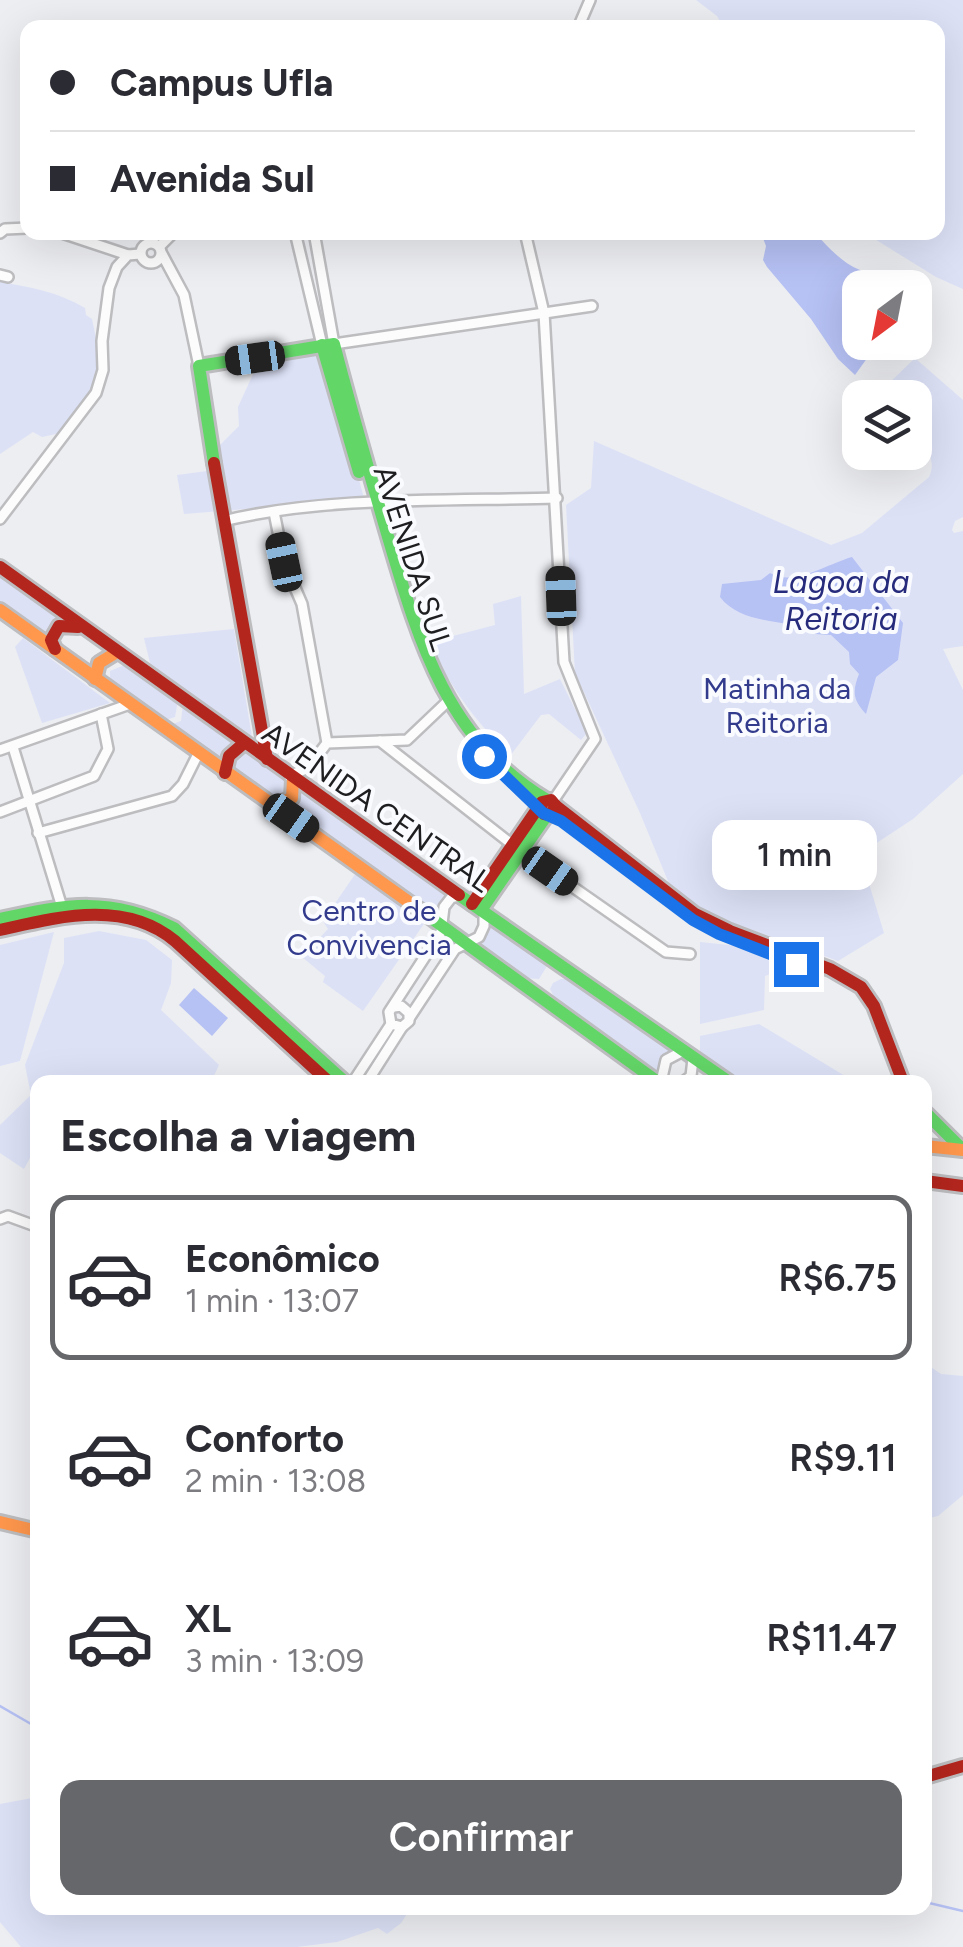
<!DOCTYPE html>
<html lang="pt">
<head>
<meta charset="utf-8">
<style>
	:root { --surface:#fff; --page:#f7f7f7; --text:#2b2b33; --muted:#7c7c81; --line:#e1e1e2; --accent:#66676a }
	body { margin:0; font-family:Figtree,sans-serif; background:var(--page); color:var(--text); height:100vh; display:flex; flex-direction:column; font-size:38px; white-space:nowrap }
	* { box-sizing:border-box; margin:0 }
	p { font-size:32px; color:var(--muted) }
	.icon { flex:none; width:55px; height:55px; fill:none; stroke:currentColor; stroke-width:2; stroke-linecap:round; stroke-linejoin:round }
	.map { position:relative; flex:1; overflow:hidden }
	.sheet { position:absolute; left:30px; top:1075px; width:902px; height:840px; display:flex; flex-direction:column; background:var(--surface); border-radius:20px; box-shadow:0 10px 40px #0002 }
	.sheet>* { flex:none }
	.banner { position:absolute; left:20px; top:20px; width:925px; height:220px; border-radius:20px; box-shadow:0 10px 40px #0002; display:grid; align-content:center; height:220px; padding:0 30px; background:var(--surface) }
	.needle { width:65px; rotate:212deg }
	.controls { position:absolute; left:842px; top:270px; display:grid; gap:20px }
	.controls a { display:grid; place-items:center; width:90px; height:90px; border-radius:20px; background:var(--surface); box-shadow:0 10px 40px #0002; font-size:50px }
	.end { position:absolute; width:45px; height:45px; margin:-22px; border:12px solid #1a73e8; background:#fff; box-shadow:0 0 0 5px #fff }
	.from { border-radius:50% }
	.bubble { position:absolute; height:70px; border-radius:20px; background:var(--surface); box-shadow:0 10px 40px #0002; font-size:32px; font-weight:600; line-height:70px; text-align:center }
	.car { position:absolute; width:30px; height:60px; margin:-30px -15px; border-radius:12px; box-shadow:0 0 8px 2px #0007; background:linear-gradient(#222 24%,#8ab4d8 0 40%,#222 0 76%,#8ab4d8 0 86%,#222 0) }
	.banner b { display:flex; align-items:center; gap:35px; height:95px; font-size:38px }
	.banner b+b { border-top:2px solid var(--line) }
	.banner i { width:25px; height:25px; background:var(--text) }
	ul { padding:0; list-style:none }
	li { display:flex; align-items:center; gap:30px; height:165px; margin:0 20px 15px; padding:0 10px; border:5px solid transparent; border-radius:20px }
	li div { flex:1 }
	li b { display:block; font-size:38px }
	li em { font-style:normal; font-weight:600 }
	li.active { border-color:var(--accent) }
	li>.icon { width:90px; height:90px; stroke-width:1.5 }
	h2 { padding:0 30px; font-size:45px; line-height:120px }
	.cta { display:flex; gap:20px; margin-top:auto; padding:20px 30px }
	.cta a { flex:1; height:115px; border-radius:20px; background:var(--accent); color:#fff; font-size:40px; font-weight:600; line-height:115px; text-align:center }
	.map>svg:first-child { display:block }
</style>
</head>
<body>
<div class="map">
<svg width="963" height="1947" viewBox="0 0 963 1947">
	<rect width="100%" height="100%" fill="#edeef2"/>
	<g fill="#dce1f6">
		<path d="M696 0H963V289L936 277 865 233 938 232V28L723 27 717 16Z"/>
		<path d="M0 282C31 287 58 292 85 308L86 315 92 319 104 377 91 389 65 432 42 437 33 432 0 454Z"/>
		<path d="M321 345 364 498 223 511 215 450 239 426 238 407 261 357Z"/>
		<path d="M915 358 963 400V517L955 521 952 530 954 533 963 531V646L943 649 963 690V774L913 819 860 854 884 933 838 961 677 903 640 813 575 673 566 505 591 488 594 441 831 545 862 533 929 477C939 455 920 450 915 432 912 422 915 407 915 398L887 397 882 390Z"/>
		<path d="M215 470 221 511 184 514 177 475Z"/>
		<path d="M0 573 63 620 53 624 44 636 0 604Z"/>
		<path d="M521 596 524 694 560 679 587 733 581 740 549 714 541 715 510 756C476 721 449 687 430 642L495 625 493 604Z"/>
		<path d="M234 629 252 737 151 667 144 638Z"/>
		<path d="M23 638 110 703 42 723 15 647Z"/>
		<path d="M127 664 178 700 175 717 160 722 110 685V671Z"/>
		<path d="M183 704 240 743 225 768 164 727 181 721Z"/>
		<path d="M244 746 291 780 290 798 274 802 230 771 234 755Z"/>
		<path d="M295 783 452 895 442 901 439 915 280 807Z"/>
		<path d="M358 870 428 918 363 1011 323 982 325 976 302 957 328 929 323 921Z"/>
		<path d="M490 921 542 958 547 966 539 979 524 978 477 944 489 932Z"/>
		<path d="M99 931 146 940 172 960 171 983 161 1010 219 1065 211 1082H38L37 1145 24 1169 0 1153V1125L31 1095 25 1065 64 963V938Z"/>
		<path d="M54 932 20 1061 0 1066V945Z"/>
		<path d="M700 942 738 946 774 963 773 973 765 976 764 1010 700 1024Z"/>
		<path d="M561 979H570L676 1051 659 1072 554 997 550 989 553 983Z"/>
		<path d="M759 1024 855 1082H739L700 1057V1036Z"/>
		<path d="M925 1363 941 1374 963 1376V1495L938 1516 925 1519Z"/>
		<path d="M37 1790 38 1908H411L401 1923 387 1934 378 1928 337 1942 297 1947H21L0 1922V1804L32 1798Z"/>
	</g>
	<g fill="#b6c1f4">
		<path d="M761 233H815C828 247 842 263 860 270 875 276 885 278 898 287L860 288V342L878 343 855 375 838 359 811 319 767 267 763 260 766 246Z"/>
		<path d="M852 557 903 623 898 660 876 677 866 714C853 700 852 692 859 674L850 664 849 652 831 635 815 634 814 621 804 617 792 625C767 620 737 619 720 597L722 584 761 580 770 573C794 587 827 564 852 557Z"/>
		<path d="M194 988 228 1018 212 1036 179 1005Z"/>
	</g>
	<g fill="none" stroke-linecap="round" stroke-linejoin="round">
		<g stroke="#b6c1f4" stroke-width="2.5">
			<path d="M0 1706 38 1728"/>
			<path d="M925 1902 963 1911"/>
		</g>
		<g stroke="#bdbdc0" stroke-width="14">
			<g id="street">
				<path d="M578 28 590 0"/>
				<path d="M59 232 128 255"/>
				<path d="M295 232 322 345"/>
				<path d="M314 232 334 344 592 306"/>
				<path d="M525 232 544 313 564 662 595 739 553 801"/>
				<path d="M0 233 5 229 28 228"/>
				<circle cx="151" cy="253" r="10"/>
				<path d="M160 246 174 232"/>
				<path d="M162 254 184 295 199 366"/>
				<path d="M0 275 8 277"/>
				<path d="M274 512 284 562 302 604 327 743"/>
				<path d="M0 519 96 393 103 370 102 341 109 288 117 267 128 255 140 254"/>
				<path d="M223 521C326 496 451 501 557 498"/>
				<path d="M380 741 514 846 666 952 690 954"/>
				<path d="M13 747 61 904"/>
				<path d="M0 750 130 704"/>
				<path d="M289 776 308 768 327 743 407 740 448 701"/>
				<path d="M0 812 94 776 108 749 101 714"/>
				<path d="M38 833 172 796 183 784 198 754"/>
				<path d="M394 1007 401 1006 409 1013V1021L402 1027 391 1024 389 1012 441 932 444 907 451 898 459 896"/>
				<path d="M410 1017 455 949 479 937 484 926V912"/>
				<path d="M353 1082 391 1024"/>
				<path d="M367 1082 402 1027"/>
				<path d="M661 1082 666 1060 683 1051"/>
				<path d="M683 1082 691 1076 693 1059"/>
				<path d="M0 1219 8 1216 38 1227"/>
			</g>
		</g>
		<g stroke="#bdbdc0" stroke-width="18">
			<g id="fast">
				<path d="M322 345 359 472"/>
				<path d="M214 463 199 366 334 344C350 406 368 468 386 530 417 635 445 740 547 800"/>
				<path d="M459 895 729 1082"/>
				<path d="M420 910 658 1082"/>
				<path d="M481 910 547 815"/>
				<path d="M0 919C67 904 110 896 174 928L345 1082"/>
				<path d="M925 1112 963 1150"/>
			</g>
		</g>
		<g stroke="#bdbdc0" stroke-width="18">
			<g id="slow">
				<path d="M0 610 420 910"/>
				<path d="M95 679 99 663 117 652"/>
				<path d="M273 806 292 798 293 779"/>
				<path d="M925 1146 963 1150"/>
				<path d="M0 1522 38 1531"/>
			</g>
		</g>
		<g stroke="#bdbdc0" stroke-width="18">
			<g id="jam">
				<path d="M214 463 267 759"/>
				<path d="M0 567 459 895"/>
				<path d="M55 649 51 640 59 626 78 627"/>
				<path d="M225 773 229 756 244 743"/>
				<path d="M556 806 695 914 730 931 830 969 861 987 874 1006 903 1082"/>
				<path d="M472 904 542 802 551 800 556 806 550 815 544 814 541 808"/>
				<path d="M0 930C58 917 124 899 175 941L329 1082"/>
				<path d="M925 1181 963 1186"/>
				<path d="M925 1777 963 1766"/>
			</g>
		</g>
		<use href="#street" stroke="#fcfcfd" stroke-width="9"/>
		<use href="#fast" stroke="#63d668" stroke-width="12"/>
		<use href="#slow" stroke="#ff974d" stroke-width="12"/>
		<use href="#jam" stroke="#b3261e" stroke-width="12"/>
	</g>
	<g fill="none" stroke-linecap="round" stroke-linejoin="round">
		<path stroke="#1a73e8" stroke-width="12" d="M484 756 543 813 561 821 693 920 719 934 796 964"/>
	</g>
	<g text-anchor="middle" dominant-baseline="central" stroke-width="8" stroke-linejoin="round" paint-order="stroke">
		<g font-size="30" fill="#1e1e21" stroke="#f9fbff">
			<text transform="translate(413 558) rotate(72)">AVENIDA SUL</text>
			<text transform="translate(377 807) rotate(35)">AVENIDA CENTRAL</text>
		</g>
		<g font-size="30" fill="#333b8d" stroke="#f9fbff">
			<text x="777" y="688">Matinha da<tspan x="777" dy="34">Reitoria</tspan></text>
			<text x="369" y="910">Centro de<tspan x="369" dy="34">Convivencia</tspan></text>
		</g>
		<g font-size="32" font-style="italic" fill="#272b7b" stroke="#f9fbff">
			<text x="841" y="582">Lagoa da<tspan x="841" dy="37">Reitoria</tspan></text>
		</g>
	</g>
</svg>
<div class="controls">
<a><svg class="needle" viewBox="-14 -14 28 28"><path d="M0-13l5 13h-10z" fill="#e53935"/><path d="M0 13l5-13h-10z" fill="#7c7c81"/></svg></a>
<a><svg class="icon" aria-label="layers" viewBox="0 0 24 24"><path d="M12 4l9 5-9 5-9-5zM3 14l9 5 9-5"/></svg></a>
</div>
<i class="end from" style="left:484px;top:756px"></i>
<i class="end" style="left:796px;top:964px"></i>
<div class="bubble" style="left:712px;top:820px;width:165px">1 min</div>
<i class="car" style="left:255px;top:358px;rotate:262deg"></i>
<i class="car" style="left:284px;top:562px;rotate:348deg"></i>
<i class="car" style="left:561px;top:596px;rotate:358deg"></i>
<i class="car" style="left:291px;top:818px;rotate:125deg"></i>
<i class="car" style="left:550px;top:871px;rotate:125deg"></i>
<div class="banner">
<b><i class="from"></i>Campus Ufla</b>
<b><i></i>Avenida Sul</b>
</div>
<section class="sheet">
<h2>Escolha a viagem</h2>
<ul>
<li class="active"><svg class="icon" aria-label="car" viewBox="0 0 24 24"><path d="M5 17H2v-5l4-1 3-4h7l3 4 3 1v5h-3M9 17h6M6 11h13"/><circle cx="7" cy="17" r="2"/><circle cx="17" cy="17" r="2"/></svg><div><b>Econômico</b><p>1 min · 13:07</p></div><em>R$6.75</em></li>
<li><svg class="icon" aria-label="car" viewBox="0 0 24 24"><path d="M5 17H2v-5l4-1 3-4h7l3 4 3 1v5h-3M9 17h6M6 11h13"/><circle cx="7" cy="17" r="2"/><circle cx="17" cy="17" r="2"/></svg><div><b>Conforto</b><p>2 min · 13:08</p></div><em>R$9.11</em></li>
<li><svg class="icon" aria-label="car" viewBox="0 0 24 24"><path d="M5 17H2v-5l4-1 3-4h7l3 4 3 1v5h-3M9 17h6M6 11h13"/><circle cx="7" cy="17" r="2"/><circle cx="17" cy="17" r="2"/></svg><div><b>XL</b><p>3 min · 13:09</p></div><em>R$11.47</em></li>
</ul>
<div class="cta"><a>Confirmar</a></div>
</section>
</div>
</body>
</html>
